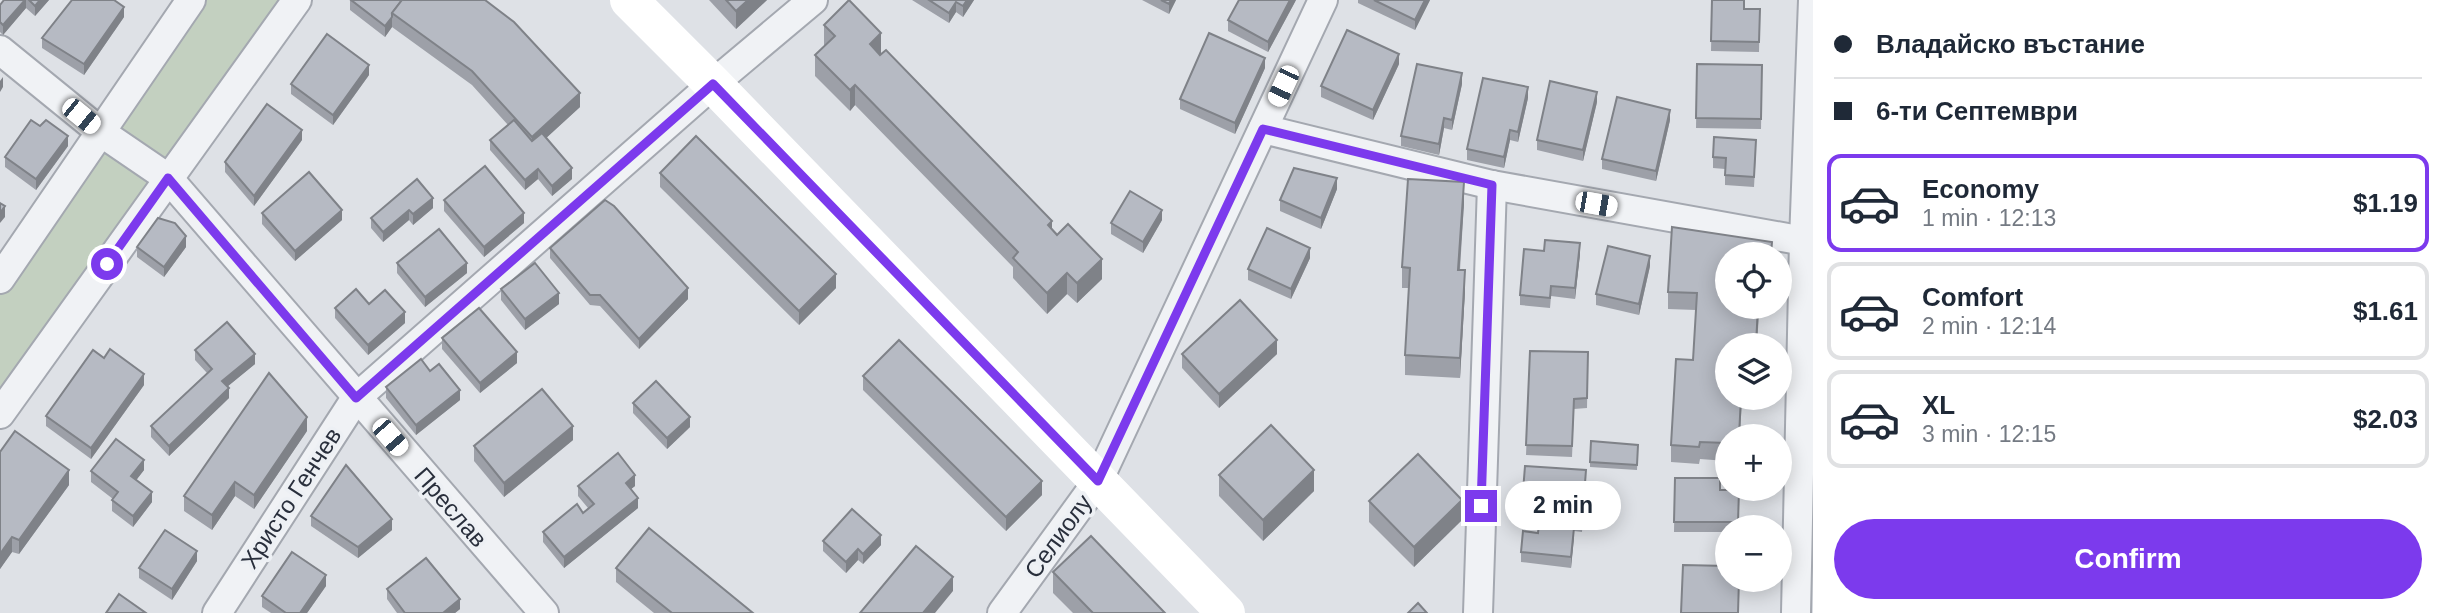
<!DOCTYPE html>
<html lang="en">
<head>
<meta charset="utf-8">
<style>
	:root { --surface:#fff; --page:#f2f2f3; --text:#1f2937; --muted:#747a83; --line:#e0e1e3; --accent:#7c3aed }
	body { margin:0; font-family:Arial,sans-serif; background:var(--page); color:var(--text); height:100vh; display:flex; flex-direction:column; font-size:26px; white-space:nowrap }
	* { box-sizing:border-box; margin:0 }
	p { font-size:23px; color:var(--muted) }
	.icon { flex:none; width:38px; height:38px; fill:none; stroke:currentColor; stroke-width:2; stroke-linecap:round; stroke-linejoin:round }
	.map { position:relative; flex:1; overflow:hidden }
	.sheet { display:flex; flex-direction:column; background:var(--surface); width:630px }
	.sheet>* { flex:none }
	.banner { display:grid; align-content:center; height:154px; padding:0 21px; background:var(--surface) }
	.controls { position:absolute; left:1715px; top:242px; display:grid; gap:14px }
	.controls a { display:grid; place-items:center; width:77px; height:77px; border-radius:50%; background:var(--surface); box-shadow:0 4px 18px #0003; font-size:35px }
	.end { position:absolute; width:32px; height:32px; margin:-16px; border:9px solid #7c3aed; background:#fff; box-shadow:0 0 0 4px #fff }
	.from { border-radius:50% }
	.bubble { position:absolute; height:49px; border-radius:24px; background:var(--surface); box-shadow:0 4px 18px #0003; font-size:23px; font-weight:600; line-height:49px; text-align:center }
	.car { position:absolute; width:21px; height:42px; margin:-21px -10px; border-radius:9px; box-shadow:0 0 5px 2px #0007; background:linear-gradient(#fff 24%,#345 0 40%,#fff 0 76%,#345 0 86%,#fff 0) }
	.banner b { display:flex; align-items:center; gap:24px; height:66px; font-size:26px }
	.banner b+b { border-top:2px solid var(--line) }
	.banner i { width:18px; height:18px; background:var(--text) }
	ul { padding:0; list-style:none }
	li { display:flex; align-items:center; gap:21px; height:98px; margin:0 14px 10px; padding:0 7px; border:4px solid var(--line); border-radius:14px }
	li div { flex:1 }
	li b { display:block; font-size:26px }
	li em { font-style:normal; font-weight:600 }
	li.selected { border-color:var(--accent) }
	li>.icon { width:63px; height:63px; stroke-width:1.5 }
	.button { display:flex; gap:14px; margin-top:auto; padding:14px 21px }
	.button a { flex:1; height:80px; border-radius:42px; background:var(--accent); color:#fff; font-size:28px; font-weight:600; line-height:80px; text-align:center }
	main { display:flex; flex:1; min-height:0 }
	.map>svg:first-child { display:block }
</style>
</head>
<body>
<main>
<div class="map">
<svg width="1813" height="613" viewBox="0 0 1813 613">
	<rect width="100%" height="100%" fill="#dee1e6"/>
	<path fill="#c3d0c0" d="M191 0H297L0 414V279Z"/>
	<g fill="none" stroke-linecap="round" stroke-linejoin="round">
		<g stroke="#a4a8b0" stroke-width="32">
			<g id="street">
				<path d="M0 50 102 133 168 178 544 613"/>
				<path d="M1263 129 1492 185 1804 241 1813 240"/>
				<path d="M0 279 191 0"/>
				<path d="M0 414 297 0"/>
				<path d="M217 613 356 398 713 84 813 0"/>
				<path d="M1002 613 1098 481 1323 0"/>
				<path d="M1478 613 1492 185"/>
				<path d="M1796 613 1804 241 1813 0"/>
			</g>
		</g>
		<use href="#street" stroke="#f0f2f5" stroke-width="28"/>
		<path stroke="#fff" stroke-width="38" d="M629 0 713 84 1226 613"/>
	</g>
	<g fill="#9da0a8">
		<path d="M4 0H49L35 16 26 8 3 35 0 32V5Z"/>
		<path d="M350 0H485L580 107 546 138 572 179 552 196 538 179 525 190 490 150V140L508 125 472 85 392 27 385 37 350 10Z"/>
		<path d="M709 0H767L736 29Z"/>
		<path d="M912 0H974L963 17 956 12 949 23Z"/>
		<path d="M1142 0H1176L1169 14Z"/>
		<path d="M1296 0 1268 52 1228 31V20Z"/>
		<path d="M1358 0H1430L1415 30 1358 3Z"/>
		<path d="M1712 0 1744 9H1760L1759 52 1711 51Z"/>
		<path d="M124 17 84 75 42 48V38Z"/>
		<path d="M824 25 881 54 1102 279 1077 303 1067 294 1047 314 1013 278V267L855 105 850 111 815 76V55L824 46Z"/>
		<path d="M1399 64 1373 120 1321 97V86Z"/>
		<path d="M1697 64 1762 65 1761 129 1696 128Z"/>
		<path d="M1265 68 1235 134 1180 109V99Z"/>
		<path d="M369 75 333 125 291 94V84Z"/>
		<path d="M1462 84 1452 130 1444 128 1439 155 1401 146V136Z"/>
		<path d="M1528 98 1518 142 1510 140 1504 168 1467 160V149Z"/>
		<path d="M1597 102 1583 161 1537 150V140Z"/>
		<path d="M1670 120 1656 181 1602 169V159Z"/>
		<path d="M40 126 68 146 36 190 5 167V157Z"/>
		<path d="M302 140 254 206 225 172V162Z"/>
		<path d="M1756 151 1754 187 1725 185V169L1713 168V157Z"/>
		<path d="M660 173 836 288 799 325 660 187Z"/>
		<path d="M417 179 433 208 413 225 409 220 383 242 371 228V218Z"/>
		<path d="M1337 189 1321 229 1280 211V200Z"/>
		<path d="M444 200 524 223 484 257 444 211Z"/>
		<path d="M1464 203 1460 270 1465 291 1460 378 1405 375V355L1409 288H1402V267Z"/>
		<path d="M262 213 342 220 295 261 262 224Z"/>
		<path d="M1162 220 1143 253 1111 234V223Z"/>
		<path d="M137 247H186L164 277 137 257Z"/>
		<path d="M550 248 688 299 639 349 600 306 590 305 550 258Z"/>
		<path d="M1580 254 1575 299 1551 296 1550 308 1520 305V295Z"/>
		<path d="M1772 254 1727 306H1769L1768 313H1759L1757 345H1727L1742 397 1740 436H1727V461L1700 459 1699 464 1671 462V445L1693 360 1696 310 1668 309V292Z"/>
		<path d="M1310 258 1291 299 1248 280V269Z"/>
		<path d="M397 263 467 273 425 307 397 273Z"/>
		<path d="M1650 266 1639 315 1596 305V294Z"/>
		<path d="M501 289 559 304 525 330 501 300Z"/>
		<path d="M369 304 405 323 368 355 335 318V308Z"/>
		<path d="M442 338 517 363 480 393 442 349Z"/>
		<path d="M195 350 255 364 228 386 229 398 169 456 151 437V426L207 373 195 360Z"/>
		<path d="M1530 351 1588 352 1587 408 1574 409 1572 457 1526 455Z"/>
		<path d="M1182 354H1277L1219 408 1182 368Z"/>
		<path d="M430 371 460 400 416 435 386 398V387Z"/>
		<path d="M863 376 1042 495 1006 531 863 390Z"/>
		<path d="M144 385 91 459 46 426V416Z"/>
		<path d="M633 403 690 427 667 449 633 413Z"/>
		<path d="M307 431 254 509 235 496 212 530 184 511V496Z"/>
		<path d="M573 440 504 497 474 461V446Z"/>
		<path d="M1638 445 1637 470 1590 467V462Z"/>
		<path d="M0 452 69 485 19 554 12 552 0 569Z"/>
		<path d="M144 470 136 480 152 502 133 527 112 511V500L113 499 91 482V471Z"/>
		<path d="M1219 475 1314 491 1263 541 1219 496Z"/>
		<path d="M1675 478 1720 490H1739L1738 527H1727V532H1674Z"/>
		<path d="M1586 481 1582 532 1574 531 1571 568 1521 562V552L1538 533 1539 528 1521 527V517Z"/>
		<path d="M578 486H635L631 489 638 508 564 568 543 542V532L583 513 588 508 578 496Z"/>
		<path d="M1369 501 1462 520 1414 567 1369 522Z"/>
		<path d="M311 516 392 530 358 558 311 526Z"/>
		<path d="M823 541 881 545 863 564 858 560 846 573 823 551Z"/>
		<path d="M197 561 172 600 139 578V568Z"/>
		<path d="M616 568 753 613H654L616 582Z"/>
		<path d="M1053 572 1165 613H1073L1053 593Z"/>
		<path d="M326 586 307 613H271L262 607V596Z"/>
		<path d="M387 589 460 609 455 613H397L387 599Z"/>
	</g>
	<g fill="#7f8288">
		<path d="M25 0H26V8L3 35V25Z"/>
		<path d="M40 0H49L35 16V6Z"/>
		<path d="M748 0H767L736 29V11Z"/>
		<path d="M967 0H974L963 17V6Z"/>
		<path d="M1171 0H1176L1169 14V4Z"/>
		<path d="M1290 0H1296L1268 52V42Z"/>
		<path d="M1425 0H1430L1415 30V20Z"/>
		<path d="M956 2V12L949 23V13Z"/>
		<path d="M124 7V17L84 75V64Z"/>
		<path d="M392 17V27L385 37V26Z"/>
		<path d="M881 33V54L870 65V44Z"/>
		<path d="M1399 54V64L1373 120V110Z"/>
		<path d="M1265 58V68L1235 134V123Z"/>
		<path d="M369 65V75L333 125V115Z"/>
		<path d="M1462 73V84L1452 130V120Z"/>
		<path d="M3 77V87L0 92V81Z"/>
		<path d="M855 85V105L850 111V90Z"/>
		<path d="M1528 87V98L1518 142V132Z"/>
		<path d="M1597 92V102L1583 161V150Z"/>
		<path d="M580 93V107L532 151V137Z"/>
		<path d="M1670 110V120L1656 181V171Z"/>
		<path d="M1444 118V128L1439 155V144Z"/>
		<path d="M302 130V140L254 206V196Z"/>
		<path d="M1510 130V140L1504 168V157Z"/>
		<path d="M68 136V146L36 190V179Z"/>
		<path d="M572 168V179L552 196V186Z"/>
		<path d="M538 169V179L525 190V180Z"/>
		<path d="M1337 178V189L1321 229V218Z"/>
		<path d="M1464 182V203L1458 291V270Z"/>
		<path d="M433 198V208L413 225V214Z"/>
		<path d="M5 206V217L0 223V213Z"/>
		<path d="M342 210V220L295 261V251Z"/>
		<path d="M409 210V220L383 242V232Z"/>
		<path d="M1162 210V220L1143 253V242Z"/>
		<path d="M524 213V223L484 257V247Z"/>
		<path d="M1052 221V241L1048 225Z"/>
		<path d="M186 236V247L164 277V267Z"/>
		<path d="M1580 243V254L1575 299V288Z"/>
		<path d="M1310 248V258L1291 299V289Z"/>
		<path d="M1650 256V266L1639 315V304Z"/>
		<path d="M1102 259V279L1077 303V283Z"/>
		<path d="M467 263V273L425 307V297Z"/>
		<path d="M1465 270V291L1460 378V358Z"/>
		<path d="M1067 273V294L1047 314V293Z"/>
		<path d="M836 274V288L799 325V311Z"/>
		<path d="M688 288V299L639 349V339Z"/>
		<path d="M559 293V304L525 330V319Z"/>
		<path d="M405 312V323L368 355V345Z"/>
		<path d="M1277 340V354L1219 408V394Z"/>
		<path d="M517 352V363L480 393V383Z"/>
		<path d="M255 354V364L222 391V381Z"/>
		<path d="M144 374V385L91 459V448Z"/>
		<path d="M229 388V398L169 456V446Z"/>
		<path d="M460 390V400L416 435V425Z"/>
		<path d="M307 417V431L254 509V495Z"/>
		<path d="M690 417V427L667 449V438Z"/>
		<path d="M573 426V440L504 497V483Z"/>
		<path d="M144 460V470L131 487V476Z"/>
		<path d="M69 470V485L19 554V540Z"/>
		<path d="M1314 470V491L1263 541V520Z"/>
		<path d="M635 475V486L626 493V483Z"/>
		<path d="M1042 481V495L1006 531V517Z"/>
		<path d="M235 482V496L212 530V515Z"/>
		<path d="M152 492V502L133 527V516Z"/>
		<path d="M638 498V508L564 568V557Z"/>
		<path d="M1462 500V520L1414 567V547Z"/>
		<path d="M392 519V530L358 558V547Z"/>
		<path d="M1574 528V538L1571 568V557Z"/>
		<path d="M881 535V545L863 564V554Z"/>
		<path d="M12 537V552L0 569V554Z"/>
		<path d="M858 549V560L846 573V562Z"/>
		<path d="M197 551V561L172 600V589Z"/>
		<path d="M326 575V586L307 613H300Z"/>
		<path d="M953 577V591L935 613H923Z"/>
		<path d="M460 599V609L455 613H443Z"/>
	</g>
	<g fill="#b6bac3" stroke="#7f8288" stroke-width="2">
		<path d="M4 0H25L3 25 0 22V5Z"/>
		<path d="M29 0H40L35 6Z"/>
		<path d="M72 0H114L124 7 84 64 42 38Z"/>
		<path d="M351 0H402L392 13V17L385 26Z"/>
		<path d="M402 0H485L514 22 580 93 532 137 472 71 392 13Z"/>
		<path d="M726 0H748L736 11Z"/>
		<path d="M849 0 881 33 870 44 880 55 886 50 1052 221 1048 225 1057 235 1068 224 1102 259 1077 283 1067 273 1047 293 1013 258 1018 252 855 85 850 90 815 55 835 36 824 25Z"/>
		<path d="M929 0H967L963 6 956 2 949 13Z"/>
		<path d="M1161 0H1171L1169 4Z"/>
		<path d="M1239 0H1290L1268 42 1228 20Z"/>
		<path d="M1374 0H1425L1415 20Z"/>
		<path d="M1712 0H1744V9H1760L1759 42 1711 41Z"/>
		<path d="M1347 30 1399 54 1373 110 1321 86Z"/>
		<path d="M1209 33 1265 58 1235 123 1180 99Z"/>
		<path d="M327 34 369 65 333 115 291 84Z"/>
		<path d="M1417 64 1462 73 1452 120 1444 118 1439 144 1401 136Z"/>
		<path d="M1697 64 1762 65 1761 119 1696 118Z"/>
		<path d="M1483 78 1528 87 1518 132 1510 130 1504 157 1467 149Z"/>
		<path d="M1550 81 1597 92 1583 150 1537 140Z"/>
		<path d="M1617 97 1670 110 1656 171 1602 159Z"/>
		<path d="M267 104 302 130 254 196 225 162Z"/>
		<path d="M31 120 40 126 46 120 68 136 36 179 5 157Z"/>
		<path d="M514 120 532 141 542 133 572 168 552 186 538 169 525 180 490 140Z"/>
		<path d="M696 136 836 274 799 311 660 173Z"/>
		<path d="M1714 137 1756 140 1754 177 1725 175 1726 158 1713 157Z"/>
		<path d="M485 166 524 213 484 247 444 200Z"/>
		<path d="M1294 168 1337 178 1321 218 1280 200Z"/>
		<path d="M309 172 342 210 295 251 262 213Z"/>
		<path d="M417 179 433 198 413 214 409 210 383 232 371 218Z"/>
		<path d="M1408 179 1464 182 1458 270H1465L1460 358 1405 355 1410 268 1402 267Z"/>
		<path d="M1130 191 1162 210 1143 242 1111 223Z"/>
		<path d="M605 200 614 206 688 288 639 339 600 295H590L550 248Z"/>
		<path d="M0 203 5 206 0 213Z"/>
		<path d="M158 218 175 223 186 236 164 267 137 247Z"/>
		<path d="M1672 227 1772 242 1771 254H1727V306H1758L1756 345H1727V397H1741L1739 436H1727V443L1700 442 1699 447 1671 445 1676 359 1693 360 1697 293 1668 292Z"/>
		<path d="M1267 228 1310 248 1291 289 1248 269Z"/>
		<path d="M439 229 467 263 425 297 397 263Z"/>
		<path d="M1545 240 1580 243 1575 288 1551 286 1550 298 1520 295 1524 249 1544 251Z"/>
		<path d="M1608 246 1650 256 1639 304 1596 294Z"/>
		<path d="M535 263 559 293 525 319 501 289Z"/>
		<path d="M356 289 369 304 385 290 405 312 368 345 335 308Z"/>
		<path d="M1240 300 1277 340 1219 394 1182 354Z"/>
		<path d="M479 308 517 352 480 383 442 338Z"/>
		<path d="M227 322 255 354 222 381 229 388 169 446 151 426 212 369 195 350Z"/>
		<path d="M899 340 1042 481 1006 517 863 376Z"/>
		<path d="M110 349 144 374 91 448 46 416 93 350 104 358Z"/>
		<path d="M1530 351 1588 352 1587 398 1574 399 1572 446 1526 445Z"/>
		<path d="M421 359 430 371 439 364 460 390 416 425 386 387Z"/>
		<path d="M269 373 307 417 254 495 235 482 212 515 184 496Z"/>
		<path d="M656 381 690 417 667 438 633 403Z"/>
		<path d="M542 389 573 426 504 483 474 446Z"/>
		<path d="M1271 425 1314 470 1263 520 1219 475Z"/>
		<path d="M15 431 69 470 19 540 12 537 0 554V452Z"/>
		<path d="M116 439 144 460 131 476 152 492 133 516 112 500 118 492 91 471Z"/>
		<path d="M1591 441 1638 445 1637 465 1590 462Z"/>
		<path d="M618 453 635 475 626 483 638 498 564 557 543 532 577 504 583 513 594 504 578 486Z"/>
		<path d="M1418 454 1462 500 1414 547 1369 501Z"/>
		<path d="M346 465 392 519 358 547 311 516Z"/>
		<path d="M1525 466 1586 470 1582 522 1521 517Z"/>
		<path d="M1675 478H1720V490H1739L1738 522H1674Z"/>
		<path d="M852 509 881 535 863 554 858 549 846 562 823 541Z"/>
		<path d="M1539 524 1574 528 1571 557 1521 552 1523 531 1538 533Z"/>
		<path d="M649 528 753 613H672L616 568Z"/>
		<path d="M165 530 197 551 172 589 139 568Z"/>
		<path d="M1091 536 1165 613H1093L1053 572Z"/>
		<path d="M916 546 953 577 923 613H860Z"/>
		<path d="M292 552 326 575 300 613H286L262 596Z"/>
		<path d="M426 558 460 599 443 613H405L387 589Z"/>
		<path d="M1683 565 1727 566V579H1739L1738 613H1681Z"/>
		<path d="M119 594 146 613H106Z"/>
		<path d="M1418 603 1427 613H1408Z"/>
	</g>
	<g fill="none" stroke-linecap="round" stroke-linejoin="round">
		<path stroke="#7c3aed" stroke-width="9" d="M107 264 168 178 356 398 713 84 1098 481 1263 129 1492 185 1481 506"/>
	</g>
	<g text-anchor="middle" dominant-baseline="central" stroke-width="7" stroke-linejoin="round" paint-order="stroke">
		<g font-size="24" fill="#292f3c" stroke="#edf0f4">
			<text transform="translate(291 498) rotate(-57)">Христо Генчев</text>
			<text transform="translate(451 507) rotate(49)">Преслав</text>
			<text transform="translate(1058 536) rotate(-54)">Селиолу</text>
		</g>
	</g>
</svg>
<div class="controls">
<a><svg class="icon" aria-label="locate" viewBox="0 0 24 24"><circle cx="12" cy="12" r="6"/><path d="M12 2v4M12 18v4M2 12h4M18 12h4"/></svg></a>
<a><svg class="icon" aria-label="layers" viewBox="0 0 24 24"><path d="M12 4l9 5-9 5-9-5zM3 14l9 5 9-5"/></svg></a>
<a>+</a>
<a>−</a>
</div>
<i class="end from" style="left:107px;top:264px"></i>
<i class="end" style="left:1481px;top:506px"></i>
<div class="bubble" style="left:1505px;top:481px;width:116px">2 min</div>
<i class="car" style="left:1283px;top:86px;rotate:205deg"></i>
<i class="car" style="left:81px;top:116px;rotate:129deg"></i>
<i class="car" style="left:1596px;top:204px;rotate:100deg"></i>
<i class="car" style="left:390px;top:437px;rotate:139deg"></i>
</div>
<section class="sheet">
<div class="banner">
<b><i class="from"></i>Владайско въстание</b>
<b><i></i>6-ти Септември</b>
</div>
<ul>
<li class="selected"><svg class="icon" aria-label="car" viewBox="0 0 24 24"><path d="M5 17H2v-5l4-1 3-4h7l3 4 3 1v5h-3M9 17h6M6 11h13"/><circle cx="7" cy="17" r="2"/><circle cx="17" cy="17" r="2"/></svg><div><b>Economy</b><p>1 min · 12:13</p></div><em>$1.19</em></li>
<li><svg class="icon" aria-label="car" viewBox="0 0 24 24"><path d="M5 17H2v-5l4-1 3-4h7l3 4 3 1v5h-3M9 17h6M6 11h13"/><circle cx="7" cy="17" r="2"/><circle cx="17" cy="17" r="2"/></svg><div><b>Comfort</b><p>2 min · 12:14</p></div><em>$1.61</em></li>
<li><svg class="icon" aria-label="car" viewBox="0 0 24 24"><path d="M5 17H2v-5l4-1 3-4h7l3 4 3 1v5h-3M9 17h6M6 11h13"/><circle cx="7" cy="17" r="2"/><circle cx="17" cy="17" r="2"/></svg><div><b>XL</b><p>3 min · 12:15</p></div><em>$2.03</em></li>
</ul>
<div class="button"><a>Confirm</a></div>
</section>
</main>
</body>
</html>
